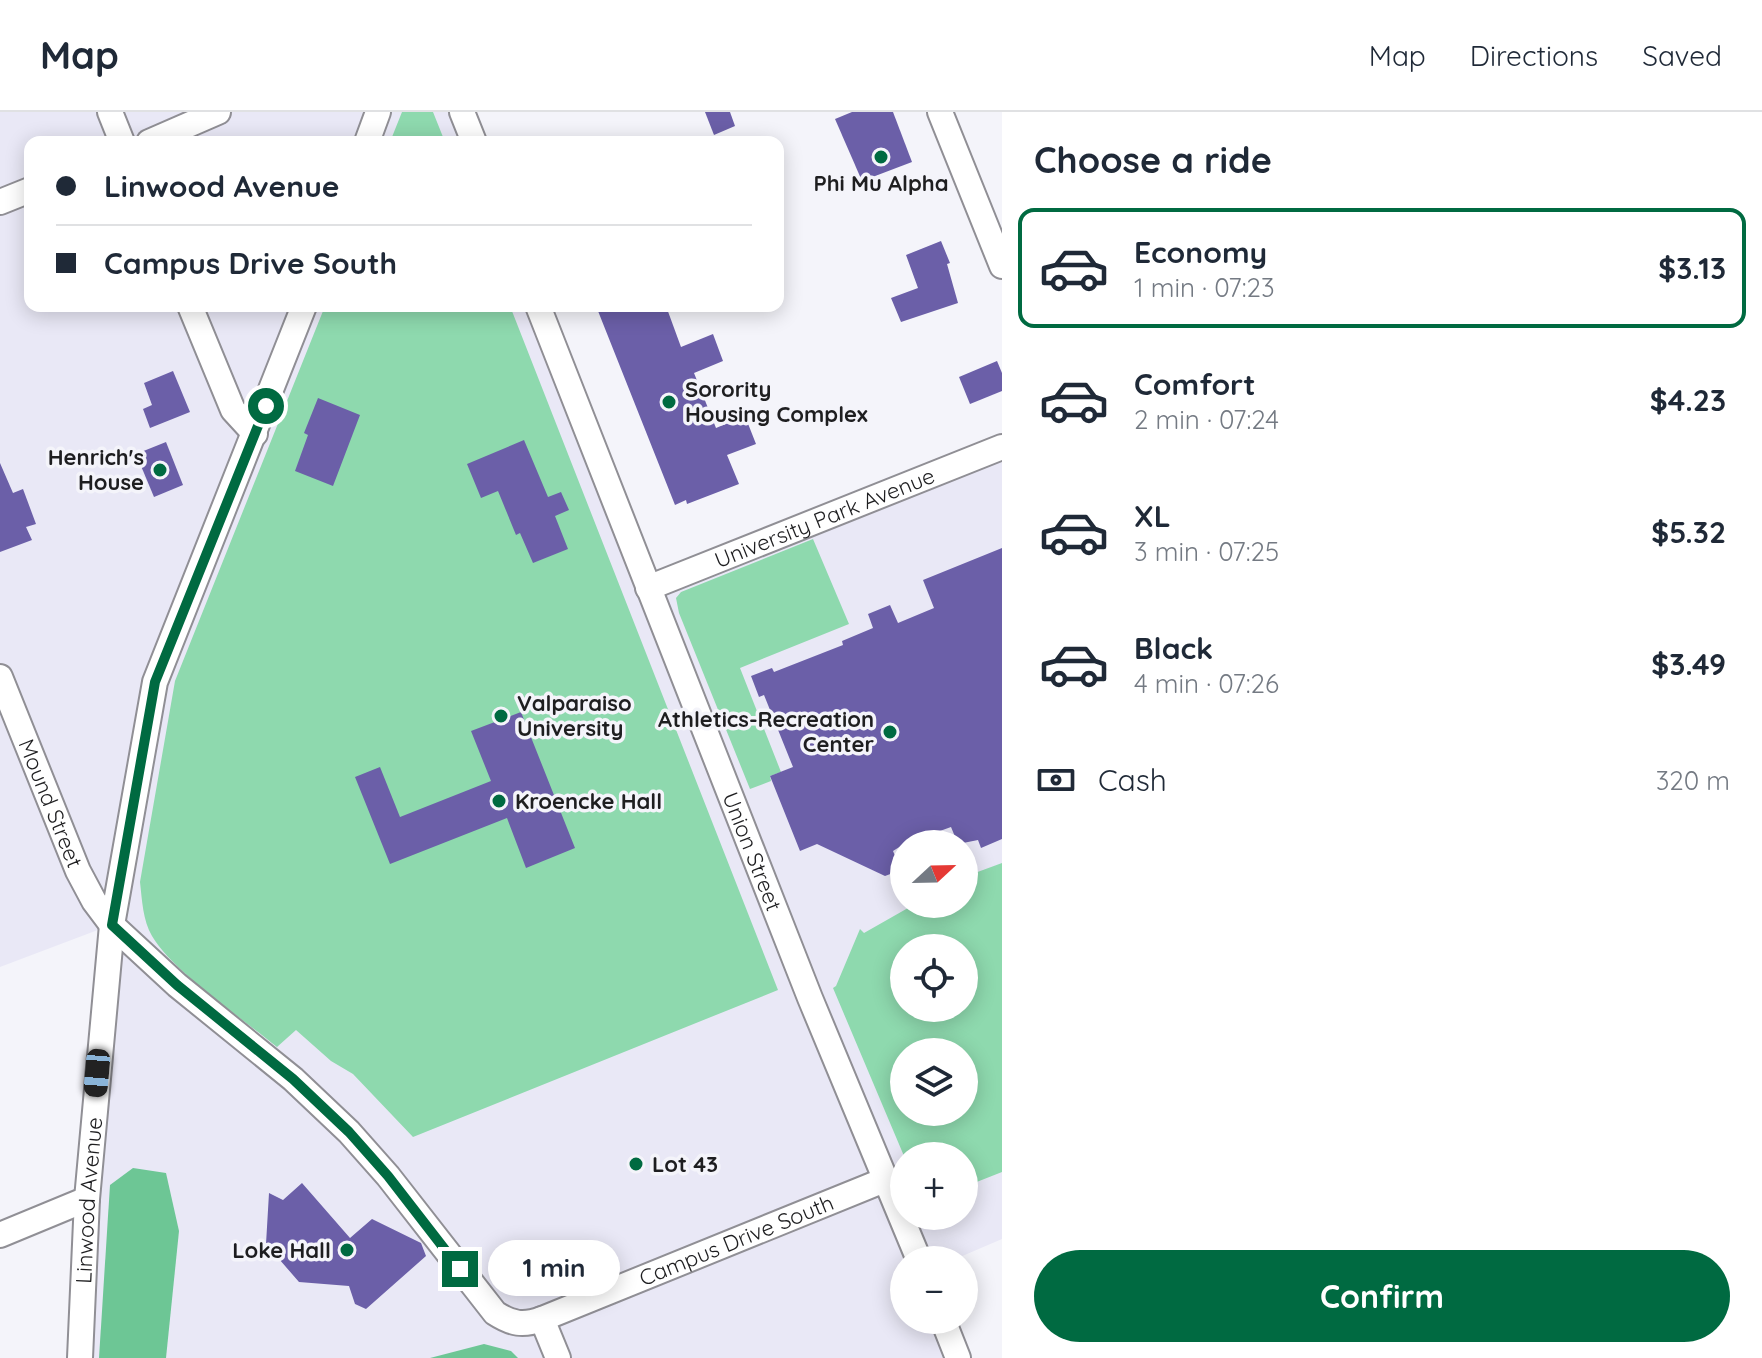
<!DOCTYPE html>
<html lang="en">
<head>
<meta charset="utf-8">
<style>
	:root { --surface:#fff; --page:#f2f2f3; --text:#1f2937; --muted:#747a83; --line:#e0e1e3; --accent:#006a41 }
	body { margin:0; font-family:Quicksand,sans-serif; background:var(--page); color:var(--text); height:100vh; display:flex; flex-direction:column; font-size:30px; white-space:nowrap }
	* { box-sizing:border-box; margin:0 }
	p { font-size:26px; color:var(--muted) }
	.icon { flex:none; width:44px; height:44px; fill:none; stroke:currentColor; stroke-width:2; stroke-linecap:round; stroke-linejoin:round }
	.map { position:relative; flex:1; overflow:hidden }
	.details { display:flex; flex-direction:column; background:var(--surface); width:760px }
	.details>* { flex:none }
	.guide { position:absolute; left:24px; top:24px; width:760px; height:176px; border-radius:16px; box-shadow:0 4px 20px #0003; display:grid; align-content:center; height:176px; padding:0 32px; background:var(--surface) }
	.needle { width:52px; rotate:68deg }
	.controls { position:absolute; left:890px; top:718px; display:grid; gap:16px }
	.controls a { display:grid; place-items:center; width:88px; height:88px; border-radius:50%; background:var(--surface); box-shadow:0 4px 20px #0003; font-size:40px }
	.end { position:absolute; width:36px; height:36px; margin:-18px; border:10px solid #006a41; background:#fff; box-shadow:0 0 0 4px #fff }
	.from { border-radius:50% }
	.bubble { position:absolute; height:56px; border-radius:28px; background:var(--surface); box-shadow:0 4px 20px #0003; font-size:26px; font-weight:800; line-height:56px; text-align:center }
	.car { position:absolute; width:24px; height:48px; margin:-24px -12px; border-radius:10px; box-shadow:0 0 6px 2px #0007; background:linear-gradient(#222 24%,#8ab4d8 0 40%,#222 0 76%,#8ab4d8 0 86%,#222 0) }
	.guide b { display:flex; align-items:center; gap:28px; height:76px; font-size:30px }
	.guide b+b { border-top:2px solid var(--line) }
	.guide i { width:20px; height:20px; background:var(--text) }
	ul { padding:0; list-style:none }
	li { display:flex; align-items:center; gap:24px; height:120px; margin:0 16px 12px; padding:0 16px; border:4px solid transparent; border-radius:16px }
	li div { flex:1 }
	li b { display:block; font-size:30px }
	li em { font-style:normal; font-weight:800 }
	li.active { border-color:var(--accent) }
	li>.icon { width:72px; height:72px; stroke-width:1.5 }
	h2 { padding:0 32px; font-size:36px; line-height:96px }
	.pay { display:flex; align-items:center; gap:20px; height:88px; padding:0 32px; font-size:30px }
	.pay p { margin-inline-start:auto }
	.cta { display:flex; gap:16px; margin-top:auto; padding:16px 32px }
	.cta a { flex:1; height:92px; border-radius:48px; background:var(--accent); color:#fff; font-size:32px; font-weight:800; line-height:92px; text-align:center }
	header { display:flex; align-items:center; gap:48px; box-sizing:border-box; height:112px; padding:0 40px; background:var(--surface); border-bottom:2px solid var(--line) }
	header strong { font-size:38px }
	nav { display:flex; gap:44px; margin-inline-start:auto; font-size:28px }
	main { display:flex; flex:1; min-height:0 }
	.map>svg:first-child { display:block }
</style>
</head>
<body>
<header>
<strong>Map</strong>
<nav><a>Map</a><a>Directions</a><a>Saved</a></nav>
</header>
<main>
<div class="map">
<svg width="1002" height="1246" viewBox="0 0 1002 1246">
	<rect width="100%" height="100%" fill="#f4f4fa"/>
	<path fill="#e9e8f6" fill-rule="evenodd" d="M0 0H462L474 30H30V194H538L649 476 1002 335V1127L953 1148H904V1208H943L958 1246H80L111 813 0 855ZM904 732H964V792H904ZM904 836H964V896H904ZM904 940H964V1000H904ZM904 1044H964V1104H904Z"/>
	<g fill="#8ed9ae" fill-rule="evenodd">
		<path d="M402 0H433L445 30H390Z"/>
		<path d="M325 194H510L778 878 413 1025 353 962 331 949 296 918 277 935C243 907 173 860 152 824 143 809 142 788 140 770L175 569Z"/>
		<path d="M813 427 849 512 740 556 781 660 770 664 771 669 750 677 679 501 676 486 681 480Z"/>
		<path d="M1002 751V1060L964 1075V1044H904L833 876 836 874 860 817 864 821 915 792H964V765ZM964 836V896H904V836ZM964 940V1000H904V940Z"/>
	</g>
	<g fill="#6dc695">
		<path d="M133 1056 166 1061 179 1119 166 1246H99L110 1073Z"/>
		<path d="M484 1232 511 1239 518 1246H430Z"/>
	</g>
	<g fill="#6b5fa8">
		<path d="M705 0H730L735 14 714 23Z"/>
		<path d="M852 0H893L912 50 862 69 835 7Z"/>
		<path d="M941 129 950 151 947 152 958 191 901 210 891 186 918 176 906 143Z"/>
		<path d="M611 194H666L681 235 713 222 723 249 694 261 716 316 745 304 756 332 727 343 739 372 687 392 686 388 675 393 598 199Z"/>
		<path d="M997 249 1002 261V279L970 292 959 265Z"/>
		<path d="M173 259 190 300 150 316 143 297 152 293 144 271Z"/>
		<path d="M318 286 360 303 333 374 295 359 308 323 304 321Z"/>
		<path d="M524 328 548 385 561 380 569 398 555 404 568 437 533 451 520 421 516 423 498 379 481 386 467 352Z"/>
		<path d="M166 330 183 373 154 385 136 342Z"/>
		<path d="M0 351 13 381 23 377 36 412 26 415 32 428 0 440Z"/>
		<path d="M1002 436V727L981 736 978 728 958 732 951 715 904 732 893 739 901 758 885 764 817 732 800 739 770 664 793 655 764 583 759 585 751 564 772 556 774 560 843 533 842 529 873 516 868 502 890 493 898 511 934 496 923 468Z"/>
		<path d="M521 600 575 736 526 756 507 706 390 752 355 665 380 655 400 705 491 669 471 619Z"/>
		<path d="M302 1071 350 1126 372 1107 421 1131 426 1144 366 1197 355 1192 349 1174 299 1170 266 1132 269 1081 283 1088Z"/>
	</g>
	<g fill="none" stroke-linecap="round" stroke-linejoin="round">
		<g stroke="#908f95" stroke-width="28">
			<g id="street">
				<path d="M110 0 122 30"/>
				<path d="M462 0 474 30"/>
				<path d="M940 0 1002 154"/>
				<path d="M149 30 218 0"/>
				<path d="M367 30 378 0"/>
				<path d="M0 90 30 78"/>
				<path d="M190 194 233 298 255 322"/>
				<path id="s1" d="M538 194 810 886 919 1148"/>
				<path id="s2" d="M648 476 1002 335"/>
				<path id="s3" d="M0 565 78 759 94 789 112 813 177 873 293 967 349 1020 388 1064 495 1201C512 1212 523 1214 542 1207L887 1067"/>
				<path d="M0 1123 87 1087"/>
				<path d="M542 1207 558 1246"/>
				<path d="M943 1208 958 1246"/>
				<path id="s4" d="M80 1246 87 1087 112 813 155 570 304 194"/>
			</g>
		</g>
		<use href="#street" stroke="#fff" stroke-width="24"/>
	</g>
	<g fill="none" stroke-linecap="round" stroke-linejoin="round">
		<path stroke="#006a41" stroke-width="10" d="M266 294 155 570 112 813 177 873 293 967 349 1020 388 1064 460 1157"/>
	</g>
	<g fill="#006a41" stroke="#f4f4fa" stroke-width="3">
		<circle cx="881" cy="45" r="8"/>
		<circle cx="669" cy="290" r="8"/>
		<circle cx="160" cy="358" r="8"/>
		<circle cx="501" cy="604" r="8"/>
		<circle cx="890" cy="620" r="8"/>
		<circle cx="499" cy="689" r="8"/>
		<circle cx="636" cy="1052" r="8"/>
		<circle cx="347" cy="1138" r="8"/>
	</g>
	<g text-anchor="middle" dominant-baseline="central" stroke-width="7" stroke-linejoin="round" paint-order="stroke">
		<g font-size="22" font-weight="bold" fill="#1e1e20" stroke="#f4f4fa" text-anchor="start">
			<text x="881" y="71" text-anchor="middle">Phi Mu Alpha</text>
			<text x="685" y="277">Sorority<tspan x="685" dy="25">Housing Complex</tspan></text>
			<text x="144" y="345" text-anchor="end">Henrich's<tspan x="144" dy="25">House</tspan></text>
			<text x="517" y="591">Valparaiso<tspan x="517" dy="25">University</tspan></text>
			<text x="874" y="607" text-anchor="end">Athletics-Recreation<tspan x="874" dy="25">Center</tspan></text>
			<text x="515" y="689">Kroencke Hall</text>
			<text x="652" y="1052">Lot 43</text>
			<text x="331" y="1138" text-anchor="end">Loke Hall</text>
		</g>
		<g font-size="22" fill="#1e1e20" stroke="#f4f4fa">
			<text stroke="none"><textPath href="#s2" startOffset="190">University Park Avenue</textPath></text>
			<text stroke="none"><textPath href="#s3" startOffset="136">Mound Street</textPath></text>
			<text stroke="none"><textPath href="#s1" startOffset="586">Union Street</textPath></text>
			<text stroke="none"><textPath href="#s4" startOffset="158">Linwood Avenue</textPath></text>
			<text stroke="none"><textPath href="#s3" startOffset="1080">Campus Drive South</textPath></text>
		</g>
	</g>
</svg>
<div class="controls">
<a><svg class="needle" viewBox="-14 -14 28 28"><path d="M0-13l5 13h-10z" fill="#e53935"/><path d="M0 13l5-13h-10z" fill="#747a83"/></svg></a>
<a><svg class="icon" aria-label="locate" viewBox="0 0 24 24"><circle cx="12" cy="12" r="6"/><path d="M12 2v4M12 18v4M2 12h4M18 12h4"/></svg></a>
<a><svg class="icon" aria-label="layers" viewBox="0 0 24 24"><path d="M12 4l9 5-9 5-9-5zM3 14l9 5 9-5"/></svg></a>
<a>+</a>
<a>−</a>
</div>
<i class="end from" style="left:266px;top:294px"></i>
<i class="end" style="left:460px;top:1157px"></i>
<div class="bubble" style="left:488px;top:1128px;width:132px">1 min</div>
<i class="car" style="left:97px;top:961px;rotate:185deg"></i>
<div class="guide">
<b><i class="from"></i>Linwood Avenue</b>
<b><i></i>Campus Drive South</b>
</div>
</div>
<section class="details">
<h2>Choose a ride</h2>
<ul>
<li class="active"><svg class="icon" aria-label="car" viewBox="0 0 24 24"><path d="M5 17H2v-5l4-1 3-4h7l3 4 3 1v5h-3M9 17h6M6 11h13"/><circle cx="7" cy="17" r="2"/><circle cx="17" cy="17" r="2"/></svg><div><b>Economy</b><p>1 min · 07:23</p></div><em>$3.13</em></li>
<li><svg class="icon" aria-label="car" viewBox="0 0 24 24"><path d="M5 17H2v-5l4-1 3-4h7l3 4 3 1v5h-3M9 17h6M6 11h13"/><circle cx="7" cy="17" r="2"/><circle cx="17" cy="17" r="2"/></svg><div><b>Comfort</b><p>2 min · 07:24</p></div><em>$4.23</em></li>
<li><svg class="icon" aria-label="car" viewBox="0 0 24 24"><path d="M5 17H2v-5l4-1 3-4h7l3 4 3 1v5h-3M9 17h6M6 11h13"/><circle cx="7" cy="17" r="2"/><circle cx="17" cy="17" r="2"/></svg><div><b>XL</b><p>3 min · 07:25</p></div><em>$5.32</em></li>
<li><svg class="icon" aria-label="car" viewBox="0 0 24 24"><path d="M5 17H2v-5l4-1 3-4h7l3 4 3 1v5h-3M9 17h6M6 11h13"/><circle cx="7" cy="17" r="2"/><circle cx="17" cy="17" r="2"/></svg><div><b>Black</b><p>4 min · 07:26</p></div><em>$3.49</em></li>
</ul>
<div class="pay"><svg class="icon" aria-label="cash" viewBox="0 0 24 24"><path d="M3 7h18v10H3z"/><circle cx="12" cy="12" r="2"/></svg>Cash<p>320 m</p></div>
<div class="cta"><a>Confirm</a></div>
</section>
</main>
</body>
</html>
